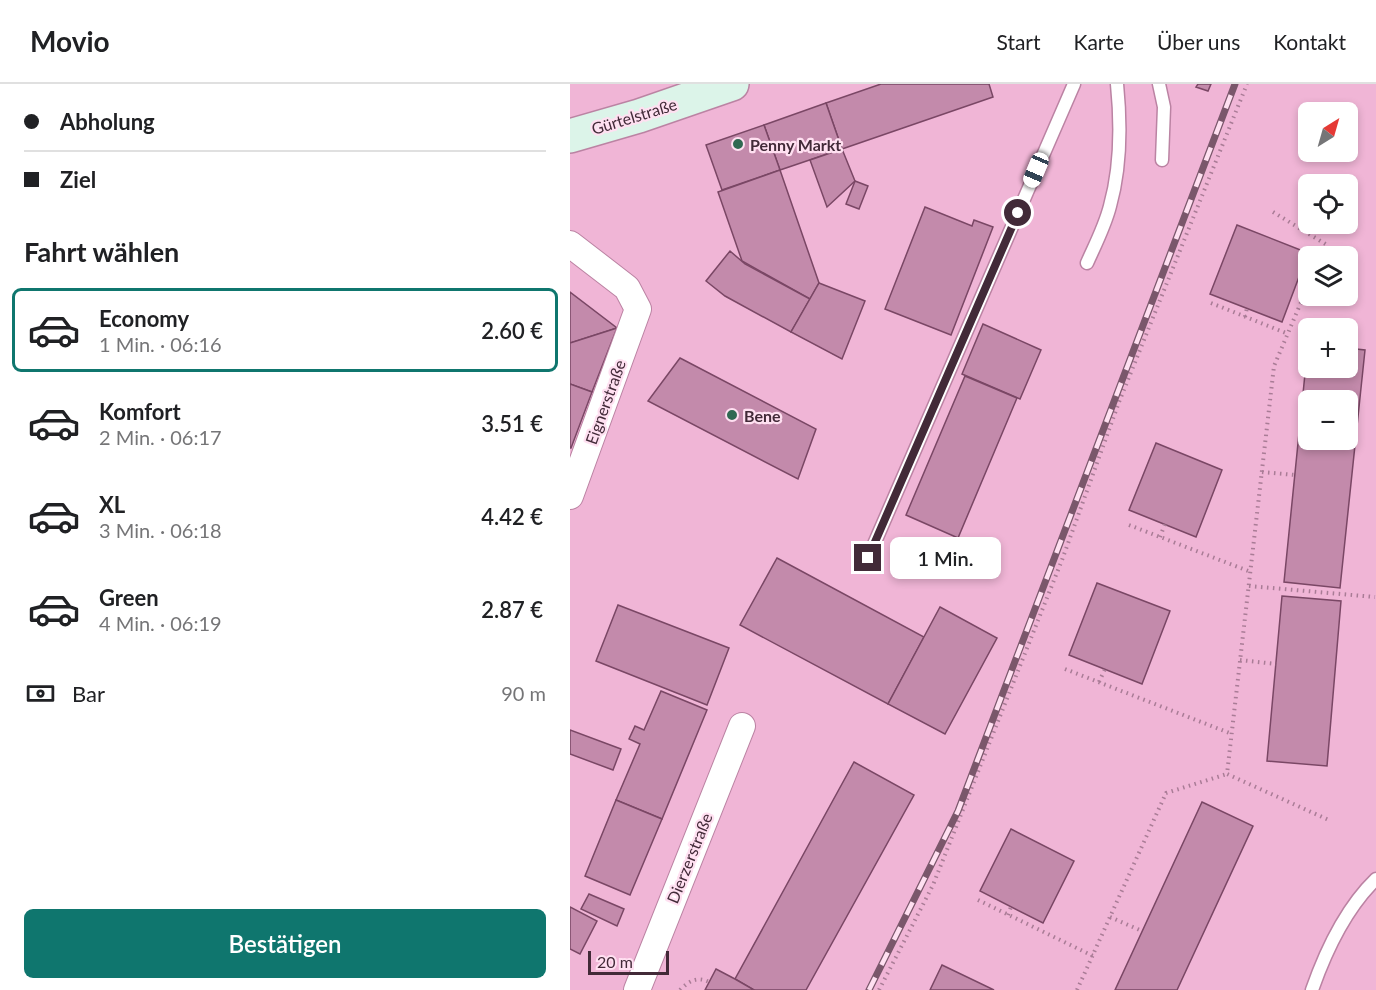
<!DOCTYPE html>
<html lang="de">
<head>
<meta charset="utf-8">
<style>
	:root { --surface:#fff; --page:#f6f6f6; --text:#202124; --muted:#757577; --line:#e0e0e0; --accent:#0f766e }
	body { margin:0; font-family:Lato,sans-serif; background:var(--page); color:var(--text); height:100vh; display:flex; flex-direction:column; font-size:22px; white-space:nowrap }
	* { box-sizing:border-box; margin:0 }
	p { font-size:20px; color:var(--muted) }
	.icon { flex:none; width:33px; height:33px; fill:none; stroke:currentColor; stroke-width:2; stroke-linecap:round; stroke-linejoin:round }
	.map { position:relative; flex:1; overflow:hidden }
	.sheet { display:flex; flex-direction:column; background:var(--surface); width:570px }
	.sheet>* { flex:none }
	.banner { display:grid; align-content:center; height:132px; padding:0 24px; background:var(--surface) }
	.needle { width:39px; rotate:37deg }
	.fabs { position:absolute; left:728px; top:18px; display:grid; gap:12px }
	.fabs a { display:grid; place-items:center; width:60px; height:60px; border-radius:9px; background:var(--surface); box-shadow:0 3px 9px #0003; font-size:30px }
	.scale { position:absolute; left:18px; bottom:15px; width:81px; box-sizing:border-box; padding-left:6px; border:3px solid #422a38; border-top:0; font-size:16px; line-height:21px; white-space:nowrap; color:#422a38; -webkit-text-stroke:4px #ffe0f1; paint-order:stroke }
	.end { position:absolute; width:27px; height:27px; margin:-14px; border:8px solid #422a38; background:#fff; box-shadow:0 0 0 3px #fff }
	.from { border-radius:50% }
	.bubble { position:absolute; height:42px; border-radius:9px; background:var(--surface); box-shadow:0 3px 9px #0003; font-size:20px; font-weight:600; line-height:42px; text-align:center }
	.car { position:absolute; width:18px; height:36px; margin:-18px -9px; border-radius:8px; box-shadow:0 0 4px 2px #0007; background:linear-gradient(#fff 24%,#345 0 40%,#fff 0 76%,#345 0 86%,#fff 0) }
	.banner b { display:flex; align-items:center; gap:21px; height:57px; font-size:22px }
	.banner b+b { border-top:2px solid var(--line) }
	.banner i { width:15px; height:15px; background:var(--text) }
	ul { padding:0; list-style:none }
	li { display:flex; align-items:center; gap:18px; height:84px; margin:0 12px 9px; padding:0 12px; border:3px solid transparent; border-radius:9px }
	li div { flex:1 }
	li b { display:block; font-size:22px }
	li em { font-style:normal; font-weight:600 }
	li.active { border-color:var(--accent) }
	li>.icon { width:54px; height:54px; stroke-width:1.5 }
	h2 { padding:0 24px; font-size:27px; line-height:72px }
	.pay { display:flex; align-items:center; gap:15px; height:66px; padding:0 24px; font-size:22px }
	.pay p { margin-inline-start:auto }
	.cta { display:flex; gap:12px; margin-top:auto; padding:12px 24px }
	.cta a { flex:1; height:69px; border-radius:9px; background:var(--accent); color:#fff; font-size:24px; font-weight:600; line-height:69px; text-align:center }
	header { display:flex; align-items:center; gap:36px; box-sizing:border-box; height:84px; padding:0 30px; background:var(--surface); border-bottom:2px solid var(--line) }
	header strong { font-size:28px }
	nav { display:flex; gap:33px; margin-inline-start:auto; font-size:21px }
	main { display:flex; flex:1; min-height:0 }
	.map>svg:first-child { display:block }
</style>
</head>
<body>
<header>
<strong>Movio</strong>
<nav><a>Start</a><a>Karte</a><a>Über uns</a><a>Kontakt</a></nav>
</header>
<main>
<section class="sheet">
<div class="banner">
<b><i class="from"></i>Abholung</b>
<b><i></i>Ziel</b>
</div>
<h2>Fahrt wählen</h2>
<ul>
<li class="active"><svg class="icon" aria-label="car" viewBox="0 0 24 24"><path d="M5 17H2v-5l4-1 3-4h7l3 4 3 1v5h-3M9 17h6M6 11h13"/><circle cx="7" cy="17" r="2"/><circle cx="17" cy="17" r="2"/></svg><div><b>Economy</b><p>1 Min. · 06:16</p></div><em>2.60 €</em></li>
<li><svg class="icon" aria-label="car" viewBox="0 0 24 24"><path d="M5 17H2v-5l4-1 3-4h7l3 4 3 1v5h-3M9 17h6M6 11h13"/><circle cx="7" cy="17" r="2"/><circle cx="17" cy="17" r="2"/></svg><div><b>Komfort</b><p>2 Min. · 06:17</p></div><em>3.51 €</em></li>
<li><svg class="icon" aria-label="car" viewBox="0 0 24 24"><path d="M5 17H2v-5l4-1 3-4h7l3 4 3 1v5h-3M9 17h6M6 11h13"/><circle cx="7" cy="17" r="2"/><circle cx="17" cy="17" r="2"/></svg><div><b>XL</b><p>3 Min. · 06:18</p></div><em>4.42 €</em></li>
<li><svg class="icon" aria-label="car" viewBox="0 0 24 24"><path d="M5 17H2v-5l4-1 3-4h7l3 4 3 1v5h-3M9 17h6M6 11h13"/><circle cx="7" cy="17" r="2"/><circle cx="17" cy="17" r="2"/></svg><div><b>Green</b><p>4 Min. · 06:19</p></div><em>2.87 €</em></li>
</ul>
<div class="pay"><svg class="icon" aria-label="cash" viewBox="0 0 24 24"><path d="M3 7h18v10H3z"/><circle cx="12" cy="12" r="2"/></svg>Bar<p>90 m</p></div>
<div class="cta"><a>Bestätigen</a></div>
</section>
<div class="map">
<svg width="806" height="906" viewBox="0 0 806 906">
	<rect width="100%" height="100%" fill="#f0b5d6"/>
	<g fill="#c38aab" stroke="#7a4765" stroke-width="1.5" fill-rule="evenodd">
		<path d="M311 0H419L423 13 272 65 256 19Z"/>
		<path d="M628 0H641L638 7 626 3Z"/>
		<path d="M256 19 272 65 210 86 194 41Z"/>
		<path d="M194 41 210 86 152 106 136 61Z"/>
		<path d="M272 65 285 97 257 123 240 76Z"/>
		<path d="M210 86 249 199 240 215 172 177 148 108Z"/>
		<path d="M285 97 298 102 289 125 276 120Z"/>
		<path d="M355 123 402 142 404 136 423 143 381 251 315 225Z"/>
		<path d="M667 141 738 169 712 238 640 210Z"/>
		<path d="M160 167 175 180 240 215 221 248 155 212 136 197Z"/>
		<path d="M249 199 295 217 272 275 221 248Z"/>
		<path d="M0 208 47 244 0 259Z"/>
		<path d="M413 240 471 266 450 315 392 290Z"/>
		<path d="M47 244 22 308 0 300V259Z"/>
		<path d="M738 260V284H777V264L795 266 770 504 714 498ZM738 316H777V356H738Z"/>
		<path d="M110 274 246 345 228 395 78 317Z"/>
		<path d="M395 292 447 314 388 454 336 431Z"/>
		<path d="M0 300 22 308 1 364H0Z"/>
		<path d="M586 359 652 386 626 453 559 426Z"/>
		<path d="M207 474 354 553 318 620 170 541Z"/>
		<path d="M527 499 600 527 572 600 499 571Z"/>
		<path d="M712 512 771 517 757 682 697 677Z"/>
		<path d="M48 521 159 564 137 621 26 577Z"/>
		<path d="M370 523 427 554 375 650 318 620Z"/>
		<path d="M91 607 137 626 92 735 46 716 70 660 59 655 65 642 74 646Z"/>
		<path d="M0 646 51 665 43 686 0 670Z"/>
		<path d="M284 678 344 711 236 906H184L165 895Z"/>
		<path d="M46 716 92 735 60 811 15 792Z"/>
		<path d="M632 718 683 742 607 906H545Z"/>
		<path d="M441 745 504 777 473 839 410 807Z"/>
		<path d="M19 810 54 825 47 842 11 825Z"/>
		<path d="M0 823 27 837 10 870 0 865Z"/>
		<path d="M372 881 424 906H360Z"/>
		<path d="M146 885 165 895 184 906H135Z"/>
	</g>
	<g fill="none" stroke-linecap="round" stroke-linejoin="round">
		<g stroke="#bb83a3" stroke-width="15">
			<g id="service">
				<path d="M589 0 594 23 592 76"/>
				<path d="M517 179C525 161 535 142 540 122 551 83 551 40 547 0"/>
				<path d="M298 474 504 0"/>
				<path d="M742 906C756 866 775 825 806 795"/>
			</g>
		</g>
		<g stroke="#bb83a3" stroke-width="28">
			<g id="minor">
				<path d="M0 160 57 204 68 225 0 412"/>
				<path d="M67 906 172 642"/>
			</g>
		</g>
		<g stroke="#bb83a3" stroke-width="36">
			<path id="secondary" d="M0 52 69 32 162 0"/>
		</g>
		<g stroke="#a97c96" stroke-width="4" stroke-dasharray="1.5 4.5" stroke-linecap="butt">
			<path d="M703 128 757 161 752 172"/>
			<path d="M738 202 704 282 657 690 761 737"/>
			<path d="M641 219 716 249"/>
			<path d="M675 233 677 224"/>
			<path d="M692 388 725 391"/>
			<path d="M559 441 681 488"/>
			<path d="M590 453 595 440"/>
			<path d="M679 502 805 513"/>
			<path d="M670 576 706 580"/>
			<path d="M495 585 662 650"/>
			<path d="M529 598 535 585"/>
			<path d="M408 816 523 872"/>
			<path d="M438 831 441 823"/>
			<path d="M540 833 572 847"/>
			<path d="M110 906C119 897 127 892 139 898"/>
			<path d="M309 906 363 801 492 476 549 318 677 0"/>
			<path d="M507 906 596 709 657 690"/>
		</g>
		<use href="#service" stroke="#fff" stroke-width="12"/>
		<use href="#minor" stroke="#fff" stroke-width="26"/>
		<use href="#secondary" stroke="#dcf4e9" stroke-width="33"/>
		<g stroke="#7a576b" stroke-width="7">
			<path id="rail" d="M299 906 388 727 665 0"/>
		</g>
		<use href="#rail" stroke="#ffe0f1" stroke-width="4.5" stroke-dasharray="14" stroke-linecap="butt"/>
	</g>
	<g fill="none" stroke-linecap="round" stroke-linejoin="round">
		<path stroke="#422a38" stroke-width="8" d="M298 474 448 129"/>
	</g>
	<g fill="#306952" stroke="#ffe0f1" stroke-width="2">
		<circle cx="168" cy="60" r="6"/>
		<circle cx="162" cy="331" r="6"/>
	</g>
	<g text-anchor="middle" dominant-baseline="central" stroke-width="4.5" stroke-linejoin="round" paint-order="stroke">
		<g font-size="16" fill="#422a38" stroke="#ffe0f1">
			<text transform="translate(64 32) rotate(-17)">Gürtelstraße</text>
			<text transform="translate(35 318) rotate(-70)">Eignerstraße</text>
			<text transform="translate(119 774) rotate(-68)">Dierzerstraße</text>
		</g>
		<g font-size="16" font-weight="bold" fill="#422a38" stroke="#ffe0f1" text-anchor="start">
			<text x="180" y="60">Penny Markt</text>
			<text x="174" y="331">Bene</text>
		</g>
	</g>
</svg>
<div class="fabs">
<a><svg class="needle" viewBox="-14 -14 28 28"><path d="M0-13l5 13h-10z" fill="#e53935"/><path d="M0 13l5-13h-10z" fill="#757577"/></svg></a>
<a><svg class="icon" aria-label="locate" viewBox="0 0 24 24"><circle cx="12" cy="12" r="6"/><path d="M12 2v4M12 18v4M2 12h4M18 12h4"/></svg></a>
<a><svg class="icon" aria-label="layers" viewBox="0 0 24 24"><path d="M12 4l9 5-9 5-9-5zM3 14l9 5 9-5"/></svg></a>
<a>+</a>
<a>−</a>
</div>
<div class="scale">20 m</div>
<i class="end from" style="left:448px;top:129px"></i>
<i class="end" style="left:298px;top:474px"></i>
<div class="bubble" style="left:320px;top:453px;width:111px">1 Min.</div>
<i class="car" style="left:466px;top:86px;rotate:203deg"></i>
</div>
</main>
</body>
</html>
